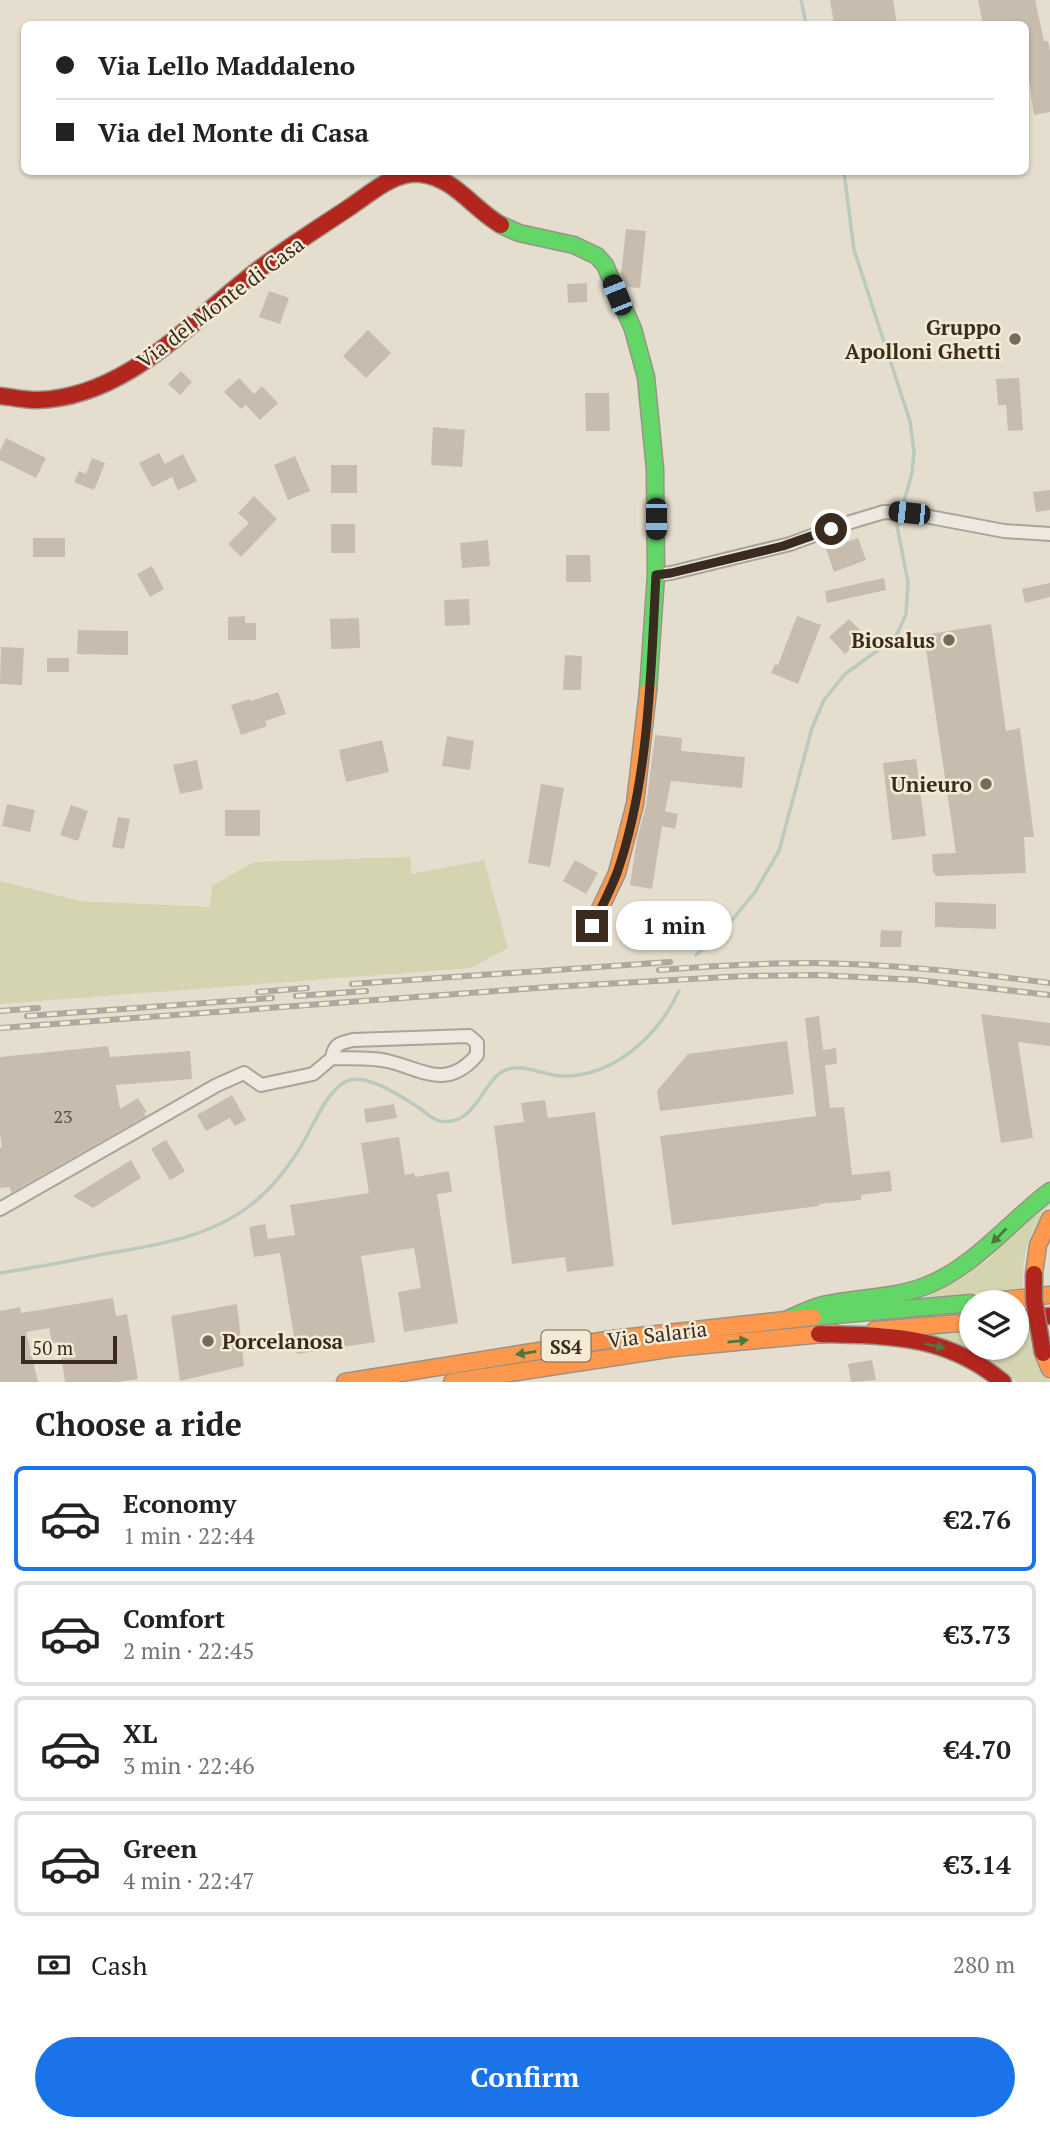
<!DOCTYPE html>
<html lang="en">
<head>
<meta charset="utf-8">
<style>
	:root { --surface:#fff; --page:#f2f2f2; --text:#222; --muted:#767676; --line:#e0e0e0; --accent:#1a73e8 }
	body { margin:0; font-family:"PT Serif",serif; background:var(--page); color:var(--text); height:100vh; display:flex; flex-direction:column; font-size:26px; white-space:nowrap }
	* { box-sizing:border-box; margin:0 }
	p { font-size:23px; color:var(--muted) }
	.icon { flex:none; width:38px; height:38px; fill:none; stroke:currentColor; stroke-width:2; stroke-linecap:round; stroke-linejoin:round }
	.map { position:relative; height:1382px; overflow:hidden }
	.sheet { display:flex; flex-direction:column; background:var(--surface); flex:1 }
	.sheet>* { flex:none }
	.top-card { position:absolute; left:21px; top:21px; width:1008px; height:154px; border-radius:10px; box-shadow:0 2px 5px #0004; display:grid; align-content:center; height:154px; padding:0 35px; background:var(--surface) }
	.fabs { position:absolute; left:959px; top:1290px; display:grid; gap:14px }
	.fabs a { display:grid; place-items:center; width:70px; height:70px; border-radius:50%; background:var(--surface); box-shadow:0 2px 5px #0004; font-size:35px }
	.scale { position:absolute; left:21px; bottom:18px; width:96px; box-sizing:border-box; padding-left:7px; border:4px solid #392b1f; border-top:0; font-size:19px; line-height:24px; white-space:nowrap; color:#392b1f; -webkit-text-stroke:5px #f5ebd5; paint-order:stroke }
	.end { position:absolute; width:32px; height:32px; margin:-16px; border:9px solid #392b1f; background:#fff; box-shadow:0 0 0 4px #fff }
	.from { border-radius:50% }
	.bubble { position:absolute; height:49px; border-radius:24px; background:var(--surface); box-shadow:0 2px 5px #0004; font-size:23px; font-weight:600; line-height:49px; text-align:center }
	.car { position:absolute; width:21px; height:42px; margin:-21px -10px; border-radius:9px; box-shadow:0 0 5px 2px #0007; background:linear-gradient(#222 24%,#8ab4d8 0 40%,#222 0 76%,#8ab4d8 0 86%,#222 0) }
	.top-card b { display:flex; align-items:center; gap:24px; height:66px; font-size:26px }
	.top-card b+b { border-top:2px solid var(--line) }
	.top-card i { width:18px; height:18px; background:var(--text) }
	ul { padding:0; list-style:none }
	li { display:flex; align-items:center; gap:21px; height:105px; margin:0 14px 10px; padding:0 21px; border:4px solid var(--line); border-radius:10px }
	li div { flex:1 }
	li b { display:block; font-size:26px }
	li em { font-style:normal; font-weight:600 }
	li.current { border-color:var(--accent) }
	li>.icon { width:63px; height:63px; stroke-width:1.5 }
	h2 { padding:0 35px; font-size:32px; line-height:84px }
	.pay { display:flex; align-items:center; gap:18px; height:77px; padding:0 35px; font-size:26px }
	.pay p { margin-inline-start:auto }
	.cta { display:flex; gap:14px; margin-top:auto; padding:14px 35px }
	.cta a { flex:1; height:80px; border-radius:42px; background:var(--accent); color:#fff; font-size:28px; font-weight:600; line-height:80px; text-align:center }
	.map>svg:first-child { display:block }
</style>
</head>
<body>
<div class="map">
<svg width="1050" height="1382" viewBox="0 0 1050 1382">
	<rect width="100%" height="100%" fill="#e5dece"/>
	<g fill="#d4d4b1">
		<path d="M411 857V874L484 860 508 948 471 968 0 1004V881L80 901 210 907 212 886 254 862Z"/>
		<path d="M1050 1195V1205C1028 1230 1022 1256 1023 1288L922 1299 959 1280 988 1260Z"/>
		<path d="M1029 1324 1050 1382H1016L1006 1373 909 1332 971 1328V1348H1017V1325Z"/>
	</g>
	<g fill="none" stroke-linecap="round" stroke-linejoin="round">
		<g stroke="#bacabf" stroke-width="3.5">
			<path d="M801 0 806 24"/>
			<path d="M696 955 724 930 755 892 779 851 812 728 824 700 845 674 888 643 897 634 906 614 908 582 897 526 912 473 914 452 910 421 854 250 844 172"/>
			<path d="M0 1273C33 1268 66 1262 99 1255 151 1246 211 1238 253 1203 271 1189 286 1170 298 1151 312 1131 326 1087 350 1080 370 1075 402 1097 418 1107 425 1112 431 1119 440 1121 477 1128 482 1077 508 1069 524 1064 544 1075 560 1076 613 1078 658 1036 679 991"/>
		</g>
	</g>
	<g fill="#c8bcaf">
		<path d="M830 0H893L897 24H834Z"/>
		<path d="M978 0H1035L1044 41H1048L1050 51V112L1034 115 1026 59V24H983Z"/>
		<path d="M626 229 646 231 640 288 627 287 621 274Z"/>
		<path d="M587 283V302L568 303 567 284Z"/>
		<path d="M269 291 289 298 280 324 259 317Z"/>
		<path d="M368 330 391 353 366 378 343 356Z"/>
		<path d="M181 371 192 382 180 395 168 384Z"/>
		<path d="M239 378 254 394 262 386 278 403 260 420 246 405 241 409 224 392Z"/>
		<path d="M1019 378 1023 430 1008 431 1006 405H998L996 379Z"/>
		<path d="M585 393H609L610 431H586Z"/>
		<path d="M433 427 465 430 462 467 431 465Z"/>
		<path d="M6 438 46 458 36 478 0 460V451Z"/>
		<path d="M159 453 165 464 183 454 197 481 178 490 172 477 152 487 139 463Z"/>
		<path d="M295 456 310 491 288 500 274 465Z"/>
		<path d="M92 458 105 463 94 490 74 482 79 471 86 474Z"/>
		<rect x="331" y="465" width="26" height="28"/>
		<path d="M1050 490V510L1036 512 1033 492Z"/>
		<path d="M254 496 277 519 241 557 228 544 249 523 238 513Z"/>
		<rect x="331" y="524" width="24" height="29"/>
		<rect x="33" y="538" width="32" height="19"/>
		<path d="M858 538 866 560 834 572 826 549Z"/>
		<path d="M488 540 490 566 462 568 460 543Z"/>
		<path d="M566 555H590L591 582H566Z"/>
		<path d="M152 566 164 589 150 597 137 574Z"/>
		<path d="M884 578 886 590 827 603 825 591Z"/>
		<path d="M1050 583V597L1025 603 1022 589Z"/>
		<path d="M469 599 470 625 445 626 444 600Z"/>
		<path d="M245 616V623H256V640H228V617Z"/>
		<path d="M797 616 821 625 798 684 771 673 775 664 778 665Z"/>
		<path d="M359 618 360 648 331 649 330 619Z"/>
		<path d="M849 619 865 635 845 654 829 637Z"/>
		<path d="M991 624 1006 731 1020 728 1034 837H1024L1026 873 935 876V873H933L932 854 956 853 924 635Z"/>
		<path d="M78 630 128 631V655L77 654Z"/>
		<path d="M1 647 24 648 22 685 0 684Z"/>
		<path d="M565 655 582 656 581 690H563Z"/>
		<rect x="47" y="658" width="22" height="14"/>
		<path d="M278 692 286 714 265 721 267 726 241 735 231 705 250 699 251 701Z"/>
		<path d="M655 735 682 738 681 751 745 757 742 788 671 781 665 811 678 814 675 829 662 826 652 889 630 885 637 839 646 806Z"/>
		<path d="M447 736 474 741 470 770 442 766Z"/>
		<path d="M382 740 389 772 346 782 339 750Z"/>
		<path d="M916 759 926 836 892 840 883 763Z"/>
		<path d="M197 760 203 789 180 794 173 765Z"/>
		<path d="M541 784 564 788 550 867 528 863Z"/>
		<path d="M7 804 35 810 30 832 2 826Z"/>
		<path d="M71 805 88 811 78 841 60 835Z"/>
		<rect x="225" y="810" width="35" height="26"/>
		<path d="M118 817 130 819 124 849 112 847Z"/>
		<path d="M575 860 598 873 586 894 563 881Z"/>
		<path d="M935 902 996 904V929L935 927Z"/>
		<path d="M881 930 902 931 901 947H880Z"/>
		<path d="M981 1014 1050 1023V1046L1018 1042 1033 1138 1001 1143Z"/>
		<path d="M819 1016 823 1050 836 1048 837 1064 825 1065 830 1108 844 1107 852 1175 890 1171 892 1191 861 1195V1200L819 1204V1206L672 1225 660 1136 816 1116 805 1018Z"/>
		<path d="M787 1041 794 1094 660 1111 657 1091 688 1054Z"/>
		<path d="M108 1046 110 1057 190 1051 192 1079 116 1085 120 1109 138 1098 147 1112 144 1113 146 1116 11 1193 10 1187 0 1188V1148L2 1147 0 1134V1057Z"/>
		<path d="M232 1095 246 1120 235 1126 230 1118 206 1131 197 1115Z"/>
		<path d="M545 1100 548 1118 595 1112 614 1266 567 1272 565 1257 512 1264 494 1126 524 1122 521 1103Z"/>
		<path d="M394 1104 397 1118 366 1123 364 1109Z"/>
		<path d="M399 1137 405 1175 414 1173 415 1177 449 1171 452 1192 437 1194 458 1323 404 1332 398 1292 421 1288 414 1248 361 1256 375 1342 297 1354 280 1253 254 1257 249 1227 265 1224 268 1239 295 1235 290 1205 369 1193 361 1143Z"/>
		<path d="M166 1140 185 1171 170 1180 151 1149Z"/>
		<path d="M131 1160 141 1178 93 1208 73 1196Z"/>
		<path d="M113 1298 116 1316 127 1314 138 1379 117 1382H65L59 1342 52 1343 49 1328 26 1332 38 1382H0V1311L20 1307 21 1313Z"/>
		<path d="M237 1304 244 1366 180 1381 171 1316Z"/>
		<path d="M872 1360 876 1380 851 1382 848 1364Z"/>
	</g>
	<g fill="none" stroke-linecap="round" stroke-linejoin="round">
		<g stroke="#aaa397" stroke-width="16">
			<g id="street">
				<path d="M656 575 671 573 790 544 844 524 884 512 909 513 1004 531 1050 534"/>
				<path d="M0 1209 217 1085 244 1073 261 1085 313 1074 332 1058C334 1044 340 1043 353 1040L469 1036 477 1043V1055C446 1091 423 1069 387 1061 370 1057 350 1059 332 1058"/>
			</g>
		</g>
		<g stroke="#9a9387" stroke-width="19">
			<g id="fast">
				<path d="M501 225 519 233 574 245 597 256 605 265 633 329 646 377 655 469 656 575 648 691"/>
				<path d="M813 1317 971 1303"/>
				<path d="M788 1319C799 1314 811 1308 823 1305 857 1297 894 1299 928 1285 976 1265 1009 1222 1050 1191"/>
			</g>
		</g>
		<g stroke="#9a9387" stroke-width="19">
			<g id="slow">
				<path d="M592 926 617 873 635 804 648 691"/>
				<path d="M1034 1274 1038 1245 1050 1219"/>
				<path d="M984 1302 1050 1295"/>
				<path d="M875 1330 971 1322"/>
				<path d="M1043 1353 1050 1369"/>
				<path d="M345 1382 613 1339 813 1317"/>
				<path d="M452 1382 674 1348 834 1333"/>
			</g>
		</g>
		<g stroke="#9a9387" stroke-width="19">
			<g id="jam">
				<path d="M0 396C12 397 25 400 37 400 123 398 187 326 249 277 281 251 316 230 350 207 371 193 394 171 421 174 455 178 473 209 501 225"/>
				<path d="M1017 1318 1050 1316"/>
				<path d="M819 1334C890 1336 945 1334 1003 1382"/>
			</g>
		</g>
		<use href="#street" stroke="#ede8e0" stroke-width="12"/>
		<use href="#fast" stroke="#63d668" stroke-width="16"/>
		<use href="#slow" stroke="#ff974d" stroke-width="16"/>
		<use href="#jam" stroke="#b3261e" stroke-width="16"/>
		<g stroke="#ada8a0" stroke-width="6">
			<g id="rail">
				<path d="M659 970C711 966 763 963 815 963 893 964 972 973 1050 983"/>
				<path d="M352 984 670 962"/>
				<path d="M258 992 307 988"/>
				<path d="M296 996 366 991"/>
				<path d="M0 1011 38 1008"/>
				<path d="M27 1016 272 998"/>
				<path d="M0 1028 550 987 744 976 818 975 918 980 1050 995"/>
			</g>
		</g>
		<use href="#rail" stroke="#f5ebd5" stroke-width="3.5" stroke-dasharray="10" stroke-linecap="butt"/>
		<g stroke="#90897e" stroke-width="19" stroke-linecap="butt">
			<path id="jam-bridge" d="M1034 1274V1300L1043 1353"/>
		</g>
		<use href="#jam-bridge" stroke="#b3261e" stroke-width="16"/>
	</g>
	<defs><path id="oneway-solid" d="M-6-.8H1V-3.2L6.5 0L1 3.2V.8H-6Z" transform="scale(1.75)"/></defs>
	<g fill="#4c7840">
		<use href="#oneway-solid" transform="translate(999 1236) rotate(135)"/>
		<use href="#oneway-solid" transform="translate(738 1341) rotate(-6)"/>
		<use href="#oneway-solid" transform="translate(935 1346) rotate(13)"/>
		<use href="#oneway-solid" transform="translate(526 1353) rotate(171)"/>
	</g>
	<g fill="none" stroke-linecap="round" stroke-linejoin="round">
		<path stroke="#392b1f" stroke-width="9" d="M592 926C601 909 610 891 617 873 649 782 651 670 656 575L671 573 783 546 831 529"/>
	</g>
	<g fill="#756a5c" stroke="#f5ebd5" stroke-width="2.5">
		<circle cx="1015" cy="339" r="7"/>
		<circle cx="949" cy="640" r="7"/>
		<circle cx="986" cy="784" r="7"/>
		<circle cx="208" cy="1341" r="7"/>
	</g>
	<g text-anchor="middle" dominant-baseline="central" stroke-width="5" stroke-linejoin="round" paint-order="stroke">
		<g font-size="18" fill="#5d4f43">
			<text x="63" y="1116">23</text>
		</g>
		<rect fill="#f5ebd5" stroke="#716556" stroke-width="2" x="541.5" y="1330.5" width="49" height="31" rx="5"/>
		<g font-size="19" font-weight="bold" fill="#392b1f">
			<text x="566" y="1346">SS4</text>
		</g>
		<g font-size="21" fill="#392b1f" stroke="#f5ebd5">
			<text transform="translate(220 302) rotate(-37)">Via del Monte di Casa</text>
			<text transform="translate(657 1334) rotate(-7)">Via Salaria</text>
		</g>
		<g font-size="21" font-weight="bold" fill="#392b1f" stroke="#f5ebd5" text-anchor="end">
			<text x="1001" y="327">Gruppo<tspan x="1001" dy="24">Apolloni Ghetti</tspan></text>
			<text x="935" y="640">Biosalus</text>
			<text x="972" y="784">Unieuro</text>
			<text x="222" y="1341" text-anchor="start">Porcelanosa</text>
		</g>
	</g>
</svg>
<div class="fabs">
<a><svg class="icon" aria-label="layers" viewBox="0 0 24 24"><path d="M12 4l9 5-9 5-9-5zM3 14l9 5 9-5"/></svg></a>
</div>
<div class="scale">50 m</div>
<i class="end from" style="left:831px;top:529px"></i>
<i class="end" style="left:592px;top:926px"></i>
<div class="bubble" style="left:616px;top:901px;width:116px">1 min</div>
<i class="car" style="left:617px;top:295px;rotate:338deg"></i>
<i class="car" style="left:909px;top:513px;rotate:276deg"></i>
<i class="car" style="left:656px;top:519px;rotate:180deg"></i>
<div class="top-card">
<b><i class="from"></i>Via Lello Maddaleno</b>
<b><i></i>Via del Monte di Casa</b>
</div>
</div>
<section class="sheet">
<h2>Choose a ride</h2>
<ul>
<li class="current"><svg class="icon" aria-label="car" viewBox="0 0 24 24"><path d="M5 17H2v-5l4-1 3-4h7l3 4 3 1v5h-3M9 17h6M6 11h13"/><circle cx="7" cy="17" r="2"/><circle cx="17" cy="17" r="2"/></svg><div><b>Economy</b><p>1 min · 22:44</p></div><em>€2.76</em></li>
<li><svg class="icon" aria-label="car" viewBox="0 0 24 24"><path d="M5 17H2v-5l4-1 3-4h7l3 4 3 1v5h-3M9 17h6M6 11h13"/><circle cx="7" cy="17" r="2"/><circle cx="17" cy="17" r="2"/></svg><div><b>Comfort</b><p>2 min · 22:45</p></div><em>€3.73</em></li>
<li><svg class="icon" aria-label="car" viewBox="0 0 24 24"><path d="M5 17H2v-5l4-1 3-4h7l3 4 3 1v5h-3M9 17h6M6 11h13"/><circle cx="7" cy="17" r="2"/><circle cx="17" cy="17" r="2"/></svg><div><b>XL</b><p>3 min · 22:46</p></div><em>€4.70</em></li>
<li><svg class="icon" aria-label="car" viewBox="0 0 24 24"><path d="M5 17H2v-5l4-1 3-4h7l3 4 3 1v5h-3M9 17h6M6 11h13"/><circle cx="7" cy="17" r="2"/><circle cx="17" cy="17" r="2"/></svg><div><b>Green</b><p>4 min · 22:47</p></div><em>€3.14</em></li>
</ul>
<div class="pay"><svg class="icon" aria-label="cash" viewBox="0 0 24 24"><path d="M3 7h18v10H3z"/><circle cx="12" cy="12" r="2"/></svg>Cash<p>280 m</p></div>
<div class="cta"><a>Confirm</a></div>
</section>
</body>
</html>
